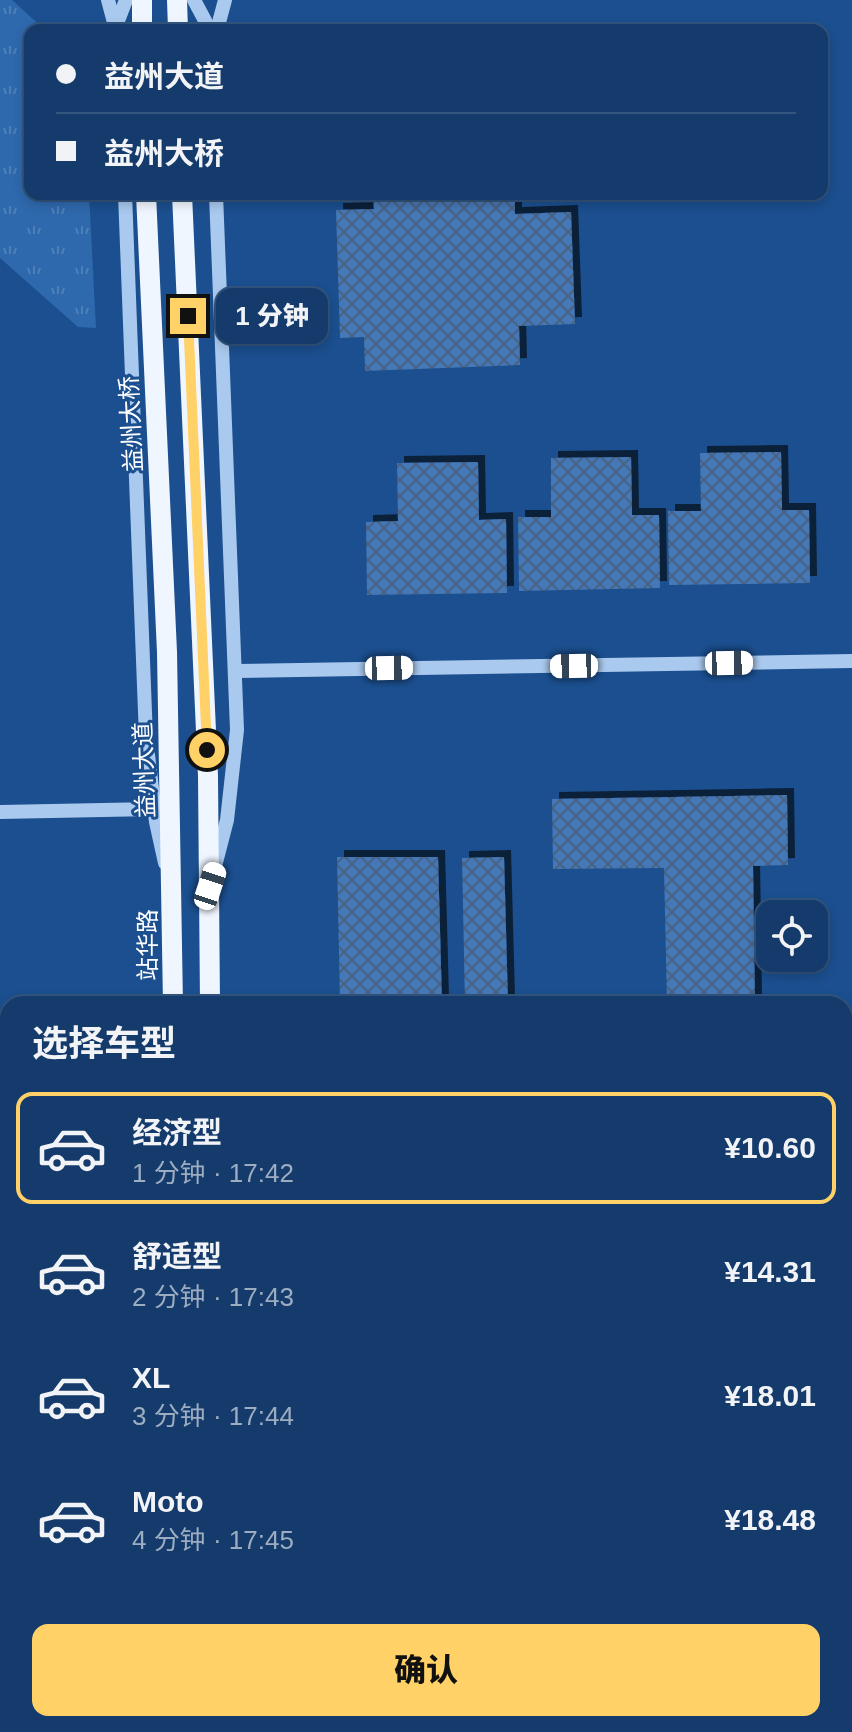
<!DOCTYPE html>
<html lang="zh">
<head>
<meta charset="utf-8">
<style>
	:root { --surface:#143b6b; --page:#1d4271; --text:#f1f3f6; --muted:#9dadc1; --line:#33557e; --accent:#ffd166 }
	body { margin:0; font-family:Helvetica,"Noto Sans SC",sans-serif; background:var(--page); color:var(--text); height:100vh; display:flex; flex-direction:column; font-size:30px; white-space:nowrap }
	* { box-sizing:border-box; margin:0 }
	p { font-size:26px; color:var(--muted) }
	.icon { flex:none; width:44px; height:44px; fill:none; stroke:currentColor; stroke-width:2; stroke-linecap:round; stroke-linejoin:round }
	.map { position:relative; flex:1; overflow:hidden }
	.side { position:absolute; left:0px; top:996px; width:852px; height:736px; display:flex; flex-direction:column; background:var(--surface); border-radius:24px 24px 0 0; box-shadow:0 4px 12px #0003,0 0 0 2px var(--line) }
	.side>* { flex:none }
	.top-card { position:absolute; left:24px; top:24px; width:804px; height:176px; border-radius:16px; box-shadow:0 4px 12px #0003,0 0 0 2px var(--line); display:grid; align-content:center; height:176px; padding:0 32px; background:var(--surface) }
	.tools { position:absolute; left:756px; top:900px; display:grid; gap:16px }
	.tools a { display:grid; place-items:center; width:72px; height:72px; border-radius:16px; background:var(--surface); box-shadow:0 4px 12px #0003,0 0 0 2px var(--line); font-size:40px }
	.end { position:absolute; width:36px; height:36px; margin:-18px; border:10px solid #ffd166; background:#111; box-shadow:0 0 0 4px #111 }
	.from { border-radius:50% }
	.bubble { position:absolute; height:56px; border-radius:16px; background:var(--surface); box-shadow:0 4px 12px #0003,0 0 0 2px var(--line); font-size:26px; font-weight:800; line-height:56px; text-align:center }
	.car { position:absolute; width:24px; height:48px; margin:-24px -12px; border-radius:10px; box-shadow:0 0 6px 2px #0007; background:linear-gradient(#fff 24%,#345 0 40%,#fff 0 76%,#345 0 86%,#fff 0) }
	.top-card b { display:flex; align-items:center; gap:28px; height:76px; font-size:30px }
	.top-card b+b { border-top:2px solid var(--line) }
	.top-card i { width:20px; height:20px; background:var(--text) }
	ul { padding:0; list-style:none }
	li { display:flex; align-items:center; gap:24px; height:112px; margin:0 16px 12px; padding:0 16px; border:4px solid transparent; border-radius:16px }
	li div { flex:1 }
	li b { display:block; font-size:30px }
	li em { font-style:normal; font-weight:800 }
	li.current { border-color:var(--accent) }
	li>.icon { width:72px; height:72px; stroke-width:1.5 }
	h2 { padding:0 32px; font-size:36px; line-height:96px }
	.button { display:flex; gap:16px; margin-top:auto; padding:16px 32px }
	.button a { flex:1; height:92px; border-radius:16px; background:var(--accent); color:#111; font-size:32px; font-weight:800; line-height:92px; text-align:center }
	.map>svg:first-child { display:block }
</style>
</head>
<body>
<div class="map">
<svg width="852" height="1732" viewBox="0 0 852 1732">
	<defs>
		<pattern id="grass-tufts" width="24" height="20" patternUnits="userSpaceOnUse" patternTransform="scale(2)"><rect width="24" height="20" fill="#2e69ad"/><path d="M3 7l-1-3M5 7V3M7 7l1-3M15 17l-1-3M17 17v-4M19 17l1-3" fill="none" stroke="#4d80b9"/></pattern>
		<pattern id="building-cross-hatch" width="8" height="8" patternUnits="userSpaceOnUse" patternTransform="scale(2)"><rect width="8" height="8" fill="#4478b7"/><path d="M0 0l8 8M0 8l8-8" fill="none" stroke="#486282"/></pattern>
		<filter id="shadow"><feDropShadow dx="7" dy="-7" stdDeviation="0" flood-color="#0009"/></filter>
	</defs>
	<rect width="100%" height="100%" fill="#1b4f8f"/>
	<path fill="url(#grass-tufts)" d="M0 0H12L45 30H30V194H89L96 328 78 327 0 258Z"/>
	<g fill="url(#building-cross-hatch)" filter="url(#shadow)">
		<path d="M373 194H515V214L571 212 575 324 519 326 520 365 365 371 364 337 340 338 336 210 374 209Z"/>
		<path d="M521 194H739V198L521 202Z"/>
		<path d="M781 452 782 510H809L810 583 669 585 668 511H701L700 453Z"/>
		<path d="M631 457 632 515H659L660 588 519 591 518 517H551V458Z"/>
		<path d="M478 462 479 520 506 519 507 593 367 595 366 522 398 521 397 463Z"/>
		<path d="M787 795 788 865 753 866 755 1004H667L664 868 553 869 552 799Z"/>
		<path d="M337 857H438L442 1004H340Z"/>
		<path d="M504 857 508 1004H465L462 858Z"/>
		<rect x="0" y="1045" width="8" height="601"/>
		<path d="M844 1226H852V1304L844 1305Z"/>
		<path d="M844 1382 852 1383V1699H844Z"/>
	</g>
	<g fill="none" stroke-linecap="round" stroke-linejoin="round">
		<g stroke="#a9c9ee" stroke-width="14">
			<path d="M108 0 116 30"/>
			<path d="M194 0 210 30"/>
			<path d="M116 26 126 0"/>
			<path d="M217 30 225 0"/>
			<path d="M125 194 146 738 156 822 165 863"/>
			<path d="M235 671 852 661"/>
			<path d="M0 812 154 809"/>
			<path d="M213 874 227 820 237 730 216 194"/>
			<path d="M844 1354H852"/>
		</g>
		<g stroke="#f0f6ff" stroke-width="20">
			<path d="M142 0V30"/>
			<path d="M177 0 178 30"/>
			<path d="M146 194 167 652 173 1004"/>
			<path d="M182 194 208 776 210 1004"/>
			<path d="M174 1724V1732"/>
			<path d="M213 1724V1732"/>
		</g>
	</g>
	<g fill="none" stroke-linecap="round" stroke-linejoin="round">
		<path stroke="#ffd166" stroke-width="10" d="M188 316 207 750"/>
	</g>
	<g text-anchor="middle" dominant-baseline="central" stroke-width="6" stroke-linejoin="round" paint-order="stroke">
		<g font-size="24" fill="#fff" stroke="#1b4f8f">
			<text transform="translate(131 424) rotate(-93)">益州大桥</text>
			<text transform="translate(144 770) rotate(-92)">益州大道</text>
			<text transform="translate(147 945) rotate(-90)">站华路</text>
		</g>
	</g>
</svg>
<div class="tools">
<a><svg class="icon" aria-label="locate" viewBox="0 0 24 24"><circle cx="12" cy="12" r="6"/><path d="M12 2v4M12 18v4M2 12h4M18 12h4"/></svg></a>
</div>
<i class="end from" style="left:207px;top:750px"></i>
<i class="end" style="left:188px;top:316px"></i>
<div class="bubble" style="left:216px;top:288px;width:112px">1 分钟</div>
<i class="car" style="left:729px;top:663px;rotate:89deg"></i>
<i class="car" style="left:574px;top:666px;rotate:269deg"></i>
<i class="car" style="left:389px;top:668px;rotate:89deg"></i>
<i class="car" style="left:210px;top:886px;rotate:18deg"></i>
<div class="top-card">
<b><i class="from"></i>益州大道</b>
<b><i></i>益州大桥</b>
</div>
<section class="side">
<h2>选择车型</h2>
<ul>
<li class="current"><svg class="icon" aria-label="car" viewBox="0 0 24 24"><path d="M5 17H2v-5l4-1 3-4h7l3 4 3 1v5h-3M9 17h6M6 11h13"/><circle cx="7" cy="17" r="2"/><circle cx="17" cy="17" r="2"/></svg><div><b>经济型</b><p>1 分钟 · 17:42</p></div><em>¥10.60</em></li>
<li><svg class="icon" aria-label="car" viewBox="0 0 24 24"><path d="M5 17H2v-5l4-1 3-4h7l3 4 3 1v5h-3M9 17h6M6 11h13"/><circle cx="7" cy="17" r="2"/><circle cx="17" cy="17" r="2"/></svg><div><b>舒适型</b><p>2 分钟 · 17:43</p></div><em>¥14.31</em></li>
<li><svg class="icon" aria-label="car" viewBox="0 0 24 24"><path d="M5 17H2v-5l4-1 3-4h7l3 4 3 1v5h-3M9 17h6M6 11h13"/><circle cx="7" cy="17" r="2"/><circle cx="17" cy="17" r="2"/></svg><div><b>XL</b><p>3 分钟 · 17:44</p></div><em>¥18.01</em></li>
<li><svg class="icon" aria-label="car" viewBox="0 0 24 24"><path d="M5 17H2v-5l4-1 3-4h7l3 4 3 1v5h-3M9 17h6M6 11h13"/><circle cx="7" cy="17" r="2"/><circle cx="17" cy="17" r="2"/></svg><div><b>Moto</b><p>4 分钟 · 17:45</p></div><em>¥18.48</em></li>
</ul>
<div class="button"><a>确认</a></div>
</section>
</div>
</body>
</html>
